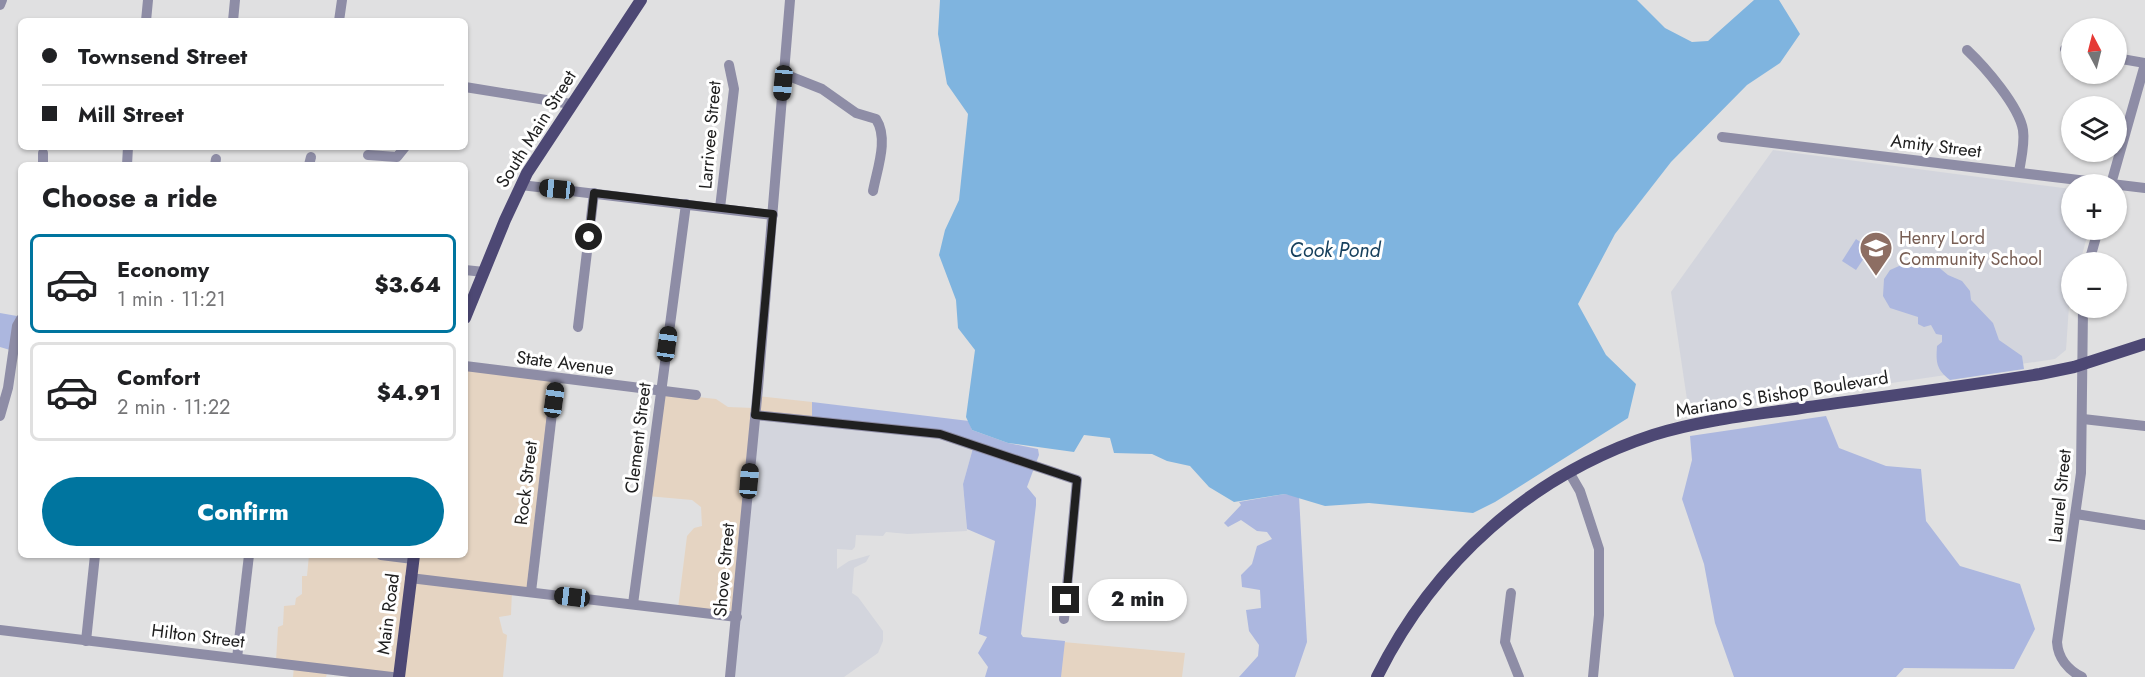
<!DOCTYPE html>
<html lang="en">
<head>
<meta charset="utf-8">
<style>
	:root { --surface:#fff; --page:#f2f2f2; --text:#202124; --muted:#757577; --line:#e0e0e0; --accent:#00759f }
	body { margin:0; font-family:Jost,sans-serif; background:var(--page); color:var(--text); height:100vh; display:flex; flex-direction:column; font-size:22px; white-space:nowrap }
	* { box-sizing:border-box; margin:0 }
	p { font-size:20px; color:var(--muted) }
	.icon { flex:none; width:33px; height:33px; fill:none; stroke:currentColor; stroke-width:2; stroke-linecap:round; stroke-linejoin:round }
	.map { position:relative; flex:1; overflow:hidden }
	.drawer { position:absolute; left:18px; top:162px; width:450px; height:396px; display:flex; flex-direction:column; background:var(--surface); border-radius:9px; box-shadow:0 2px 4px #0004 }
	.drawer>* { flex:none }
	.guide { position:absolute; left:18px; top:18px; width:450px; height:132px; border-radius:9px; box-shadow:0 2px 4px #0004; display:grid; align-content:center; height:132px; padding:0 24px; background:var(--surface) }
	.needle { width:39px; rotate:353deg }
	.buttons { position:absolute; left:2061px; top:18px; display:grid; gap:12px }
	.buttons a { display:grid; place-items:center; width:66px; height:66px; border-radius:50%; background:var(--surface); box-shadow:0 2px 4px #0004; font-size:30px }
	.end { position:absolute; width:27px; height:27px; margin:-14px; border:8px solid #202020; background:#fff; box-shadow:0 0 0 3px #fff }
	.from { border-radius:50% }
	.bubble { position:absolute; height:42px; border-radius:21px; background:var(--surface); box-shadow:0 2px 4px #0004; font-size:20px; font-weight:800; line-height:42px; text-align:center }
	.car { position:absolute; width:18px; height:36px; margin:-18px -9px; border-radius:8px; box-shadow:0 0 4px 2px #0007; background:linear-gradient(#222 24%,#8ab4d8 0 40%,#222 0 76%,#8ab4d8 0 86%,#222 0) }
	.guide b { display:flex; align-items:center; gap:21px; height:57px; font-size:22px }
	.guide b+b { border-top:2px solid var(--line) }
	.guide i { width:15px; height:15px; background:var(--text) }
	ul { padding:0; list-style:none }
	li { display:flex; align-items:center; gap:18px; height:99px; margin:0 12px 9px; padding:0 12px; border:3px solid var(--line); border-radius:9px }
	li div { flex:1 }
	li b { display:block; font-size:22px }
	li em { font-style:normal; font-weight:800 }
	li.selected { border-color:var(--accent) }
	li>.icon { width:54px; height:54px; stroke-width:1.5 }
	h2 { padding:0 24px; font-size:27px; line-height:72px }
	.primary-button { display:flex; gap:12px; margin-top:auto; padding:12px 24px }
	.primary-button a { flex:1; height:69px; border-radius:36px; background:var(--accent); color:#fff; font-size:24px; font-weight:800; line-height:69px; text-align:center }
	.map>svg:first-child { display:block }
</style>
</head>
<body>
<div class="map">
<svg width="2145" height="677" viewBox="0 0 2145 677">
	<rect width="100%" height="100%" fill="#e0e0e1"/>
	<g fill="#e5d4c2">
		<path d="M465 368 552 380 532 589H512L511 615 499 617 503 633 507 635 503 677H398L329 666 326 677H293L294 667 276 661 278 627 283 625 284 606 295 605 296 598 302 594V576H307L309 555H465Z"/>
		<path d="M661 393 716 399 728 407 754 408 758 396 812 402V418L738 612 678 608 687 536 694 528 702 526 701 507 692 500 647 496Z"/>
		<path d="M1063 642 1185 653 1182 677H1060Z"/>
	</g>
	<g fill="#d3d5dd">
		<path d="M1773 150 2071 189 2072 230H2089L2080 262H2072L2066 350 2055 359 1689 413 1671 292Z"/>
		<path d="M755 415 922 430 973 448 963 484 967 531 908 534 886 532 883 536 856 535 855 547 852 550 837 549V569L849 561 870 555 866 562 854 568 852 593 858 597 883 631V641L878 653 844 677H730Z"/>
	</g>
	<g fill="#acb7df">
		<path d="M1856 239 1870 249 1856 270 1842 261Z"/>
		<path d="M1915 259 1936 265 1948 275 1962 281 1970 291 1971 300 1993 323 1999 340 2022 356 2024 369 1950 380C1936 369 1936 362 1937 346L1942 342V335L1936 334 1931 325 1924 327 1918 324V317L1890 308 1883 296 1884 279 1890 270Z"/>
		<path d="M0 313 17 316 10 350 0 347Z"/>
		<path d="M812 402 969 421 972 430 1008 443 1038 449 1039 455 1027 487 1036 498V505L1021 634 1023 637 1065 641 1061 677H985L988 667 978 653 987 637 979 634 995 541 967 529 963 484 973 448 939 433 812 418Z"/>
		<path d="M1826 416 1839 448 1886 466 1921 469 1926 521 1960 566 2020 584 2035 629 2014 669 1904 668 1896 677H1734L1715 623 1704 564 1682 499 1692 460 1690 436Z"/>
		<path d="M1285 494 1299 496 1307 642 1295 677H1239L1258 656 1259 645 1249 631 1246 610 1261 608 1260 590 1242 587 1241 575 1252 564 1257 546 1272 539 1267 532 1257 531 1241 520 1228 527 1224 523 1241 505 1239 502Z"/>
	</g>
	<path fill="#7fb4df" d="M940 0H1637L1665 28 1692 42 1708 41 1754 0H1779L1800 34 1780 63 1747 85 1671 162 1615 234 1578 304 1606 355 1636 384 1628 418 1495 502 1473 513 1369 503 1325 506 1285 494 1234 502 1209 487 1190 466 1167 461 1152 454 1114 453 1110 438 1084 435 1074 452 1008 443 972 430 966 417 975 350 958 328 956 300 939 255 945 230 959 200 968 114 947 84 938 34Z"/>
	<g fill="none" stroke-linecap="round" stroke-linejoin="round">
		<g stroke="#8e8da6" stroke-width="10">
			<path d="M0 5 2 0"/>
			<path d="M146 21 148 0"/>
			<path d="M233 21 235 0"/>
			<path d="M339 21 342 0"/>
			<path d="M2065 49 2072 50"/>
			<path d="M1967 50C1985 67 2019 106 2023 130 2025 144 2021 159 2019 172"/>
			<path d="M2116 58 2145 63"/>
			<path d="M784 74 822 89 856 113 876 119C889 139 877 169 873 191"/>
			<path d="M465 87 571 104"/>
			<path d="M1722 137 2145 188"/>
			<path d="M368 155 397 157 405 147"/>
			<path d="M43 165V153"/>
			<path d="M127 165 128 147"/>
			<path d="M215 165 216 159"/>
			<path d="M309 165 311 157"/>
			<path d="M2111 184 2145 64"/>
			<path d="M521 185 773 215"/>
			<path d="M720 208 734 89 729 65"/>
			<path d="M2089 262 2098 230"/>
			<path d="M465 270 484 272"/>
			<path d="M578 327 594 193"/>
			<path d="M465 366 696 395"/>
			<path d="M755 415 940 434 1077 480 1064 619"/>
			<path d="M0 416 8 388 17 326 21 319"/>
			<path d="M2083 419 2145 426"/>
			<path d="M1569 472 1580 491 1599 549V615L1593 677"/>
			<path d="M2076 514 2145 525"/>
			<path d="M381 555 413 559"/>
			<path d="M410 578 737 617"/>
			<path d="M531 592 556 379"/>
			<path d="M1511 593 1505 642 1519 677"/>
			<path d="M633 604 686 204"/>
			<path d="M0 630 392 677"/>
			<path d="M86 641 95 555"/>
			<path d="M237 658 249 555"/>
			<path d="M730 677 758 388 790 0"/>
			<path d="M2082 677C2068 670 2058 658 2057 642L2081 473 2083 308"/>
		</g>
		<g stroke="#4d4874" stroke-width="12">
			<path d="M465 318 505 220 527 173 641 0"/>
			<path d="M399 677 414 555"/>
			<path d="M1377 677C1434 562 1531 475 1653 435 1701 420 1752 415 1801 408 1880 397 1960 387 2040 374L2074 367 2145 344"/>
		</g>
	</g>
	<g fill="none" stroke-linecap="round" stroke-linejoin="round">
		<path stroke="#202020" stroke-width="8" d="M589 237 594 193 773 214 755 415 940 434 1077 480 1066 600"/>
	</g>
	<defs>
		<g id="school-pin" transform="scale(1.725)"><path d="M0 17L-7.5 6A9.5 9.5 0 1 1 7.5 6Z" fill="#8d6e63" stroke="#fff"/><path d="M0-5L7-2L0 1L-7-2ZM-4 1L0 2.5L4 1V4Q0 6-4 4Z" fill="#fff"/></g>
	</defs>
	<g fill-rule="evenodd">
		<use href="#school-pin" x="1876" y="248"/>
	</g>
	<g text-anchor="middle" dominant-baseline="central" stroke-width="6" stroke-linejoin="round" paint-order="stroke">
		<g font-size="18" fill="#202020" stroke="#fff">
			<text transform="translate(536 129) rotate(-58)">South Main Street</text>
			<text transform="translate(710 135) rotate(-85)">Larrivee Street</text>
			<text transform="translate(1936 146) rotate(7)">Amity Street</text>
			<text transform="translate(565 363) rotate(7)">State Avenue</text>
			<text transform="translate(1782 394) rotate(-9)">Mariano S Bishop Boulevard</text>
			<text transform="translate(638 438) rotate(-83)">Clement Street</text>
			<text transform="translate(526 483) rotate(-83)">Rock Street</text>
			<text transform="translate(2060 496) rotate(-84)">Laurel Street</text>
			<text transform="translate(724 570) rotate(-85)">Shove Street</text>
			<text transform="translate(388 614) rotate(-83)">Main Road</text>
			<text transform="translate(198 636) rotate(7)">Hilton Street</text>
		</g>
		<g font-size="18" fill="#785e54" stroke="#fff" text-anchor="start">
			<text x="1899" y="238">Henry Lord<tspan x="1899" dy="21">Community School</tspan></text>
		</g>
		<g font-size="20" font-style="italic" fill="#17405d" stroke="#fff">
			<text x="1335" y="250">Cook Pond</text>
		</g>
	</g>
</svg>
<div class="buttons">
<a><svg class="needle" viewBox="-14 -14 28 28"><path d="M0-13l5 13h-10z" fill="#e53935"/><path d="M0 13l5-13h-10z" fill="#757577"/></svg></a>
<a><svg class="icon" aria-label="layers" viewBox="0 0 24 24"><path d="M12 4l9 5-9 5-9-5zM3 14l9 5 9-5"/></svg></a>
<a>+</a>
<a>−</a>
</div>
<i class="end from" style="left:589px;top:237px"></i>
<i class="end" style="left:1066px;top:600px"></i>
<div class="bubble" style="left:1088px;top:579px;width:99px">2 min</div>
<i class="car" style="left:783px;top:83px;rotate:185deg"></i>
<i class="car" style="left:557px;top:189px;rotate:276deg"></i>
<i class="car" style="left:667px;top:344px;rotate:8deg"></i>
<i class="car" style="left:554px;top:400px;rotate:8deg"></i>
<i class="car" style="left:749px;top:481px;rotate:5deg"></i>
<i class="car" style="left:572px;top:597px;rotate:277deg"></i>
<div class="guide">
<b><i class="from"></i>Townsend Street</b>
<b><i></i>Mill Street</b>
</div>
<section class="drawer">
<h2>Choose a ride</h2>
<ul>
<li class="selected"><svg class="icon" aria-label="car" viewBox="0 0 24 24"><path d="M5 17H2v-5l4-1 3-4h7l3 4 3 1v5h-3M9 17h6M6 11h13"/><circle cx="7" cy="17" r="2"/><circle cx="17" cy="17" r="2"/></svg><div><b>Economy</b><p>1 min · 11:21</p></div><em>$3.64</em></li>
<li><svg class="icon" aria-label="car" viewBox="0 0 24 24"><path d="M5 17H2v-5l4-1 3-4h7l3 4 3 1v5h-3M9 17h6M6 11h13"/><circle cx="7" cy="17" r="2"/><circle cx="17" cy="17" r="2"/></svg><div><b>Comfort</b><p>2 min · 11:22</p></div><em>$4.91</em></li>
</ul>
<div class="primary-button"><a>Confirm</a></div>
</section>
</div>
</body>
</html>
